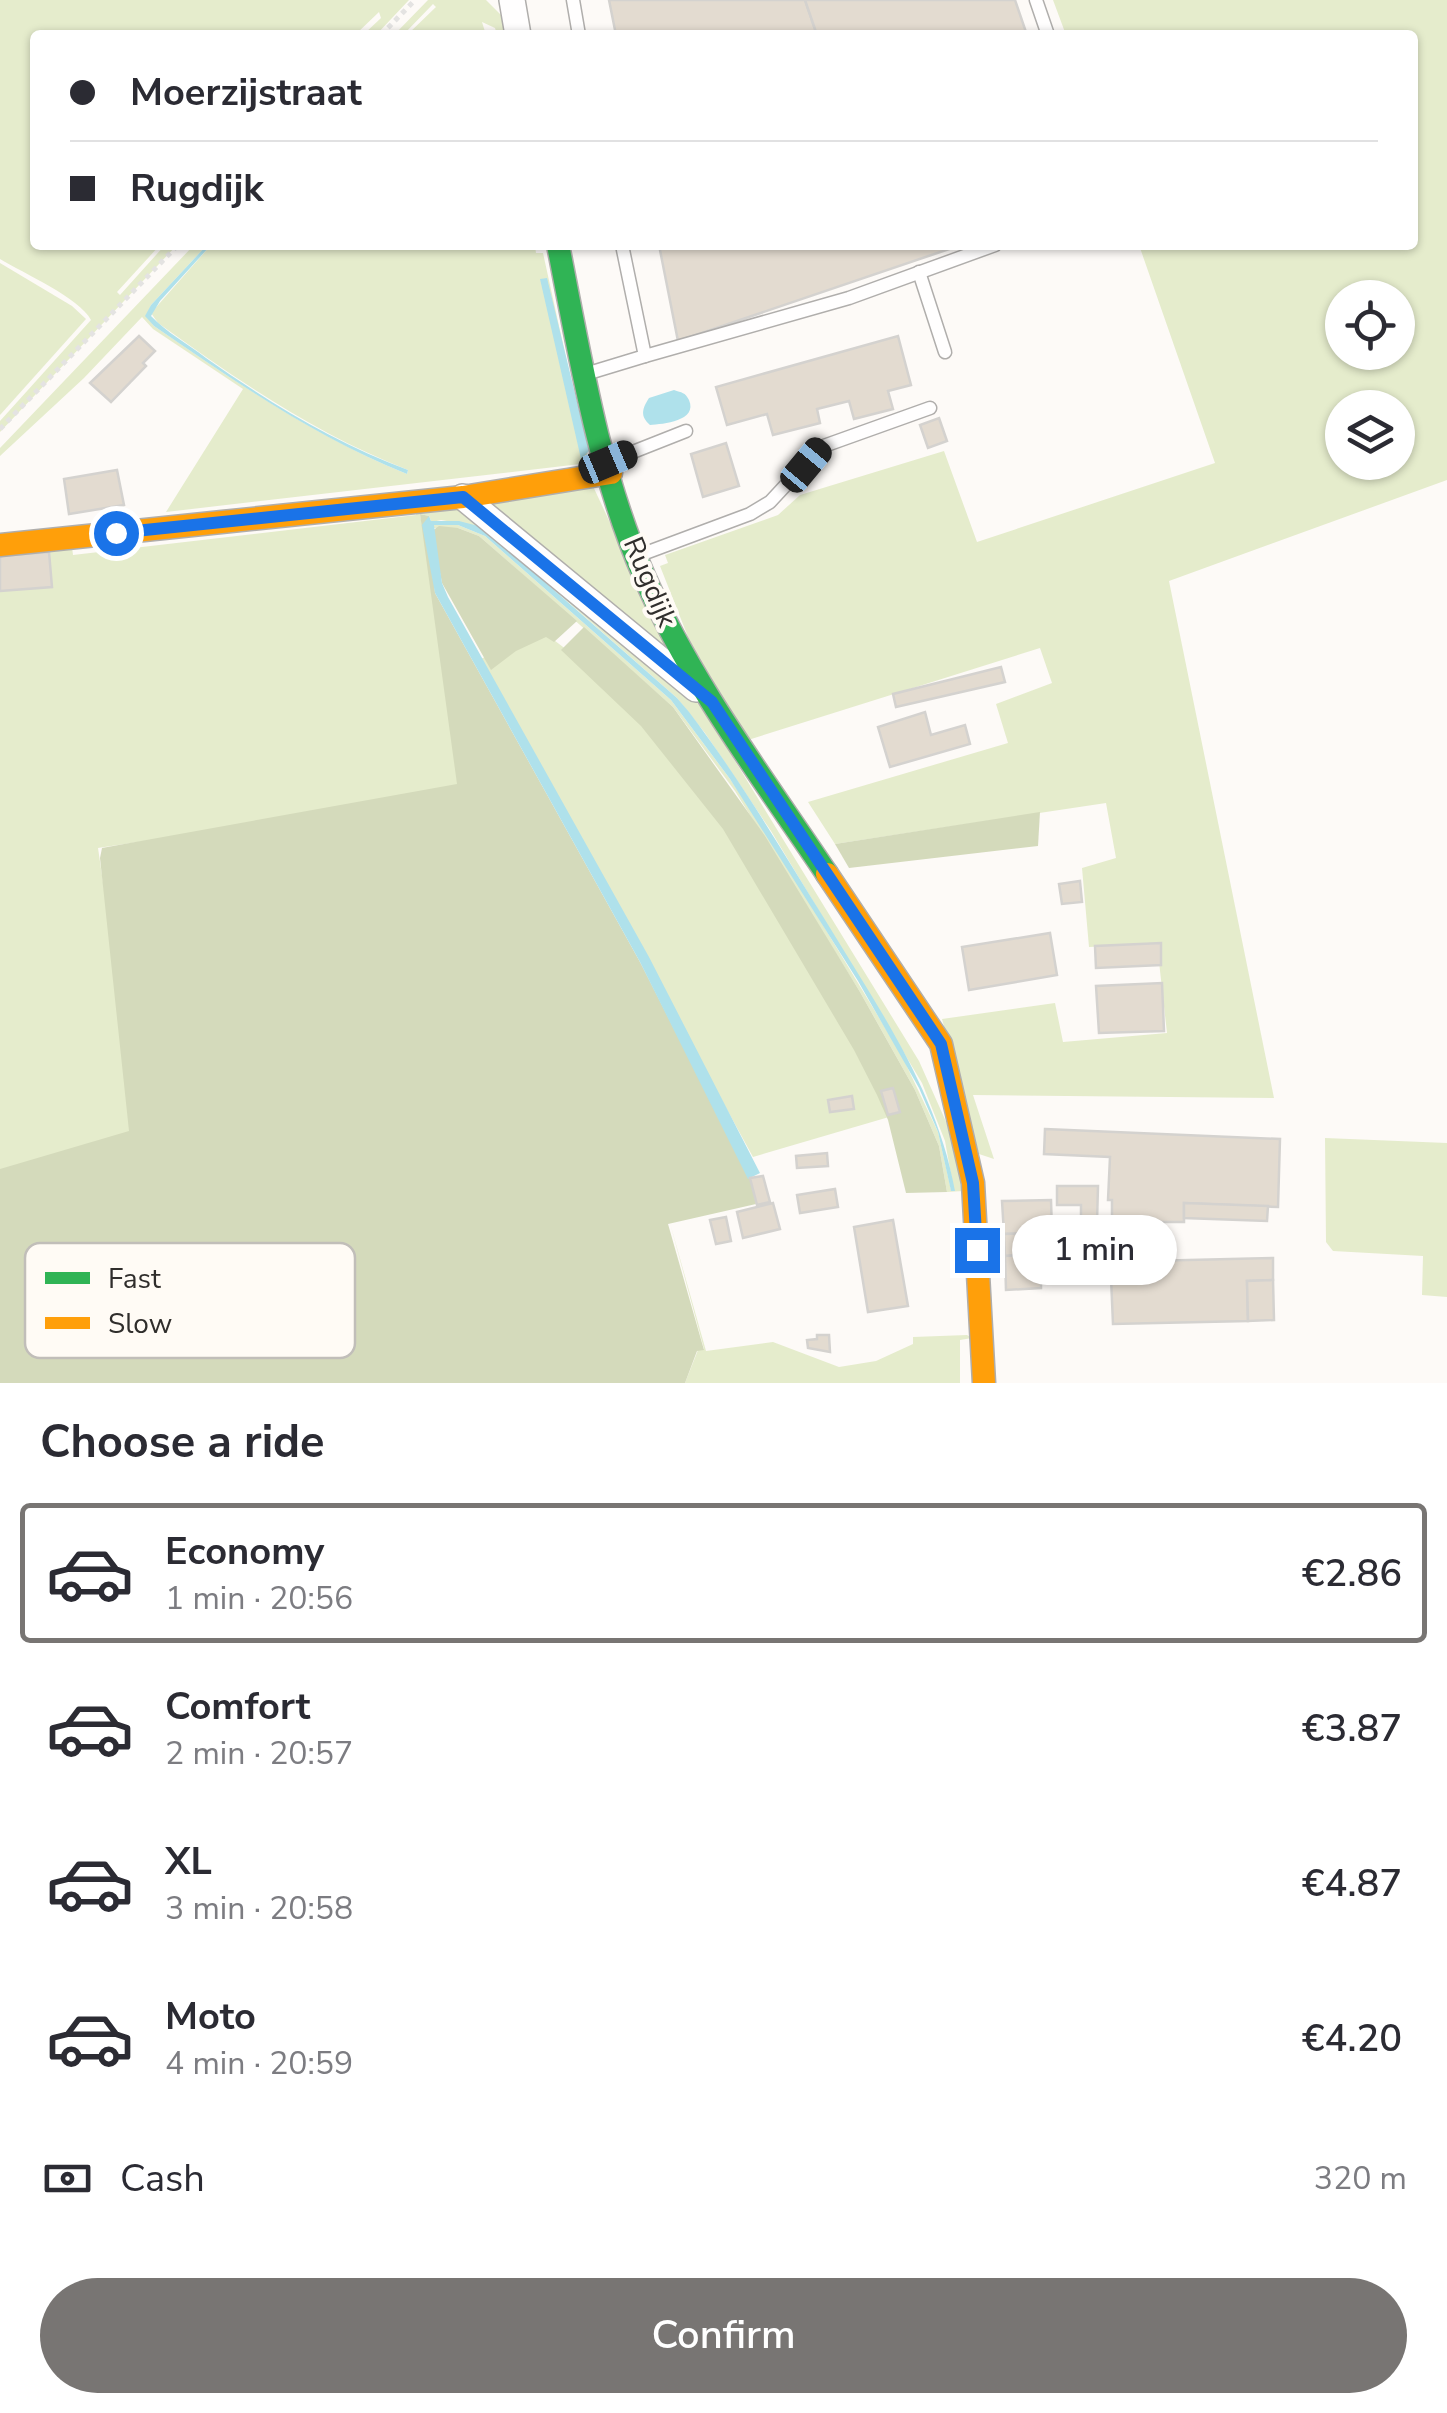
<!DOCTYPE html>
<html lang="en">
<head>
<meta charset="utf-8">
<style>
	:root { --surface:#fff; --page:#f7f7f7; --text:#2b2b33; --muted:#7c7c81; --line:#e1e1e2; --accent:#787573 }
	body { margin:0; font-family:"Nunito Sans",sans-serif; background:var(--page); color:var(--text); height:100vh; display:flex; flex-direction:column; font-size:38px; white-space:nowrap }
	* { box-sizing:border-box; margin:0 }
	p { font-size:32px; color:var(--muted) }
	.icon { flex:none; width:55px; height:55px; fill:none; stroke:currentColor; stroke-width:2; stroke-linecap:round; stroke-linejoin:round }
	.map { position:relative; height:1383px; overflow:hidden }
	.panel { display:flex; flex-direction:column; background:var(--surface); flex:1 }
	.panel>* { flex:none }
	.banner { position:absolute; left:30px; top:30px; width:1388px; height:220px; border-radius:10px; box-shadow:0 2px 8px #0004; display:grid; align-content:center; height:220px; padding:0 40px; background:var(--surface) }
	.controls { position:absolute; left:1325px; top:280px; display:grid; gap:20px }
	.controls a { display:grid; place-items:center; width:90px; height:90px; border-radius:50%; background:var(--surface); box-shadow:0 2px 8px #0004; font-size:50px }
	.end { position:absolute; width:45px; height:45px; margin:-22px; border:12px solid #1a73e8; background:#fff; box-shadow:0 0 0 5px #fff }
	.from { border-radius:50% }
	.bubble { position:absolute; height:70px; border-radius:35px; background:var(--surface); box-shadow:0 2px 8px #0004; font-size:32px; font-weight:600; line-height:70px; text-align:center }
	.car { position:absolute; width:30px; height:60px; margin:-30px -15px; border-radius:12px; box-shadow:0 0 8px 2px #0007; background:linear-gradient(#222 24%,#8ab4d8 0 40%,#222 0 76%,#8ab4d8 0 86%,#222 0) }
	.banner b { display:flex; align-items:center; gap:35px; height:95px; font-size:38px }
	.banner b+b { border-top:2px solid var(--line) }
	.banner i { width:25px; height:25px; background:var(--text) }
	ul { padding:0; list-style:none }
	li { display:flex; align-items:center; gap:30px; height:140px; margin:0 20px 15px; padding:0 20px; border:5px solid transparent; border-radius:10px }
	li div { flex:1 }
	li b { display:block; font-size:38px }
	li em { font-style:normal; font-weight:600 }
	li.selected { border-color:var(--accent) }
	li>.icon { width:90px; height:90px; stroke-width:1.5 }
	h2 { padding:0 40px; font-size:45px; line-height:120px }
	.pay { display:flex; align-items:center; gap:25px; height:110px; padding:0 40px; font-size:38px }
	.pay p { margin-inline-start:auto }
	.button { display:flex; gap:20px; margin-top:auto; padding:20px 40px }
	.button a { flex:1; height:115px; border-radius:60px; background:var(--accent); color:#fff; font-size:40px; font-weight:600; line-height:115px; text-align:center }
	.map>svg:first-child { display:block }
</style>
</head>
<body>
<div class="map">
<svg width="1447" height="1383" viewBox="0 0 1447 1383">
	<rect width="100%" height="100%" fill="#fdfaf7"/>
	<g fill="#e5eccc" fill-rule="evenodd">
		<path d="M0 0H409L376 35H363L381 18 379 12 355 35H35V245H160L117 292 120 295 165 245H177L0 432V421L91 320C80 298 23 273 0 259Z"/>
		<path d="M428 0H486L503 17 507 35H497L495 28 482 22 486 35H407L436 7 433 4 403 35H394Z"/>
		<path d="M1053 0H1447V480L1169 581 1274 1098 973 1095 994 1159 979 1154 942 1019 1055 1003 1063 1042 1167 1033 1157 944 1089 947 1082 868 1116 858 1106 803 835 844 808 802 1008 743 996 704 1052 683 1040 648 748 740 692 647 660 566 668 563 665 555 778 515 800 495 944 451 977 542 1215 463 1139 245H1412V35H1066ZM1342 298H1398V352H1342ZM1342 408H1398V462H1342Z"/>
		<path d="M194 245H207L151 305 146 316 154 326C235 381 315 437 407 474L408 470C315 434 239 381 158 323L151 313 211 245H535L536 253H543L589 463 166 512 243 389 153 329 142 317 84 378 0 456V448Z"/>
		<path d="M0 263 72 306 86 319 0 415Z"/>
		<path d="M592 484 674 660 486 500Z"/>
		<path d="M429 504 462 511 492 528 702 707 919 1061 947 1124 963 1191 947 1192 939 1146 915 1090 860 992 735 791 673 707 479 536 458 528H434L429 516 420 514 468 793 98 848 142 1150 0 1176V563L50 557 49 552 0 556V552ZM413 506 418 507 416 515 73 555 72 547ZM441 520 482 527 494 537 677 698 705 733 771 831 922 1083 945 1141 954 1191 951 1190 938 1132 901 1054 766 831 730 779 671 700 485 536 458 525H434L432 522Z"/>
		<path d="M546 634 634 701 659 725 873 1050 906 1112 753 1157 480 659Z"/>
		<path d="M1325 1138 1447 1143V1297L1422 1295 1423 1256 1333 1251 1326 1242Z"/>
		<path d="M670 1223 706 1351 773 1342 839 1367 876 1361 913 1344V1337L967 1335 972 1338 960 1340V1383H685L698 1350 704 1349Z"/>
	</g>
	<g fill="#d4dabb">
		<path d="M420 514 429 516 435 593 640 962 750 1178 756 1204 668 1224 704 1350 697 1351 685 1383H0V1169L129 1131 100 858 102 848 457 784Z"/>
		<path d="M439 526 458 528 479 536 577 621 554 642 546 637 516 651 491 670 442 583 432 531Z"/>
		<path d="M584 627 673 707 765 836 860 992 915 1090 939 1146 947 1192 906 1193 888 1120 877 1095 854 1050 723 829 641 726 561 650Z"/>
		<path d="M1040 812 1038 846 849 868 835 844Z"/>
	</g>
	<g fill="#afe1eb">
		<path d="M207 245H211L160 301 151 316C166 332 188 344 206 358 270 403 335 443 408 470L407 474C315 437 236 382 154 326L145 316 151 305Z"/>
		<path d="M547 278 589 451 581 459 540 279Z"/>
		<path d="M674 390C682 393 685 392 689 400 698 421 663 424 650 425 640 416 642 409 649 398Z"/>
		<path d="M429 516 431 521H459L482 527 677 698 689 712C740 779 783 852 827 923 879 1009 937 1091 955 1191H951L938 1132 919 1088 858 981 730 779 671 700 485 536 458 525H434L442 583 448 597 649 957 760 1173 748 1179 640 962 435 593 422 525Z"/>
	</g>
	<g fill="#e3dbd0" stroke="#d4d2cf" stroke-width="2.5">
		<path d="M609 0H805L817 35H616Z"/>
		<path d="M805 0H1015L1027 35H817Z"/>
		<path d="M659 245H961L678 341Z"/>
		<path d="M139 336 155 351 143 363 146 366 111 402 90 383Z"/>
		<path d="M898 336 911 385 888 391 893 409 854 419 849 401 817 409 820 423 773 435 767 414 727 425 716 387Z"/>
		<path d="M939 418 947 441 928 448 920 425Z"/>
		<path d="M726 443 739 486 703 497 691 454Z"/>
		<path d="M117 470 124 505 69 514 64 479Z"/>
		<path d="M49 552 52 587 0 591V556Z"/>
		<path d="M1001 667 1005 682 896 707 893 694Z"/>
		<path d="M925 712 931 735 965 725 970 744 890 767 878 727Z"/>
		<path d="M1080 881 1082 902 1062 904 1059 884Z"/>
		<path d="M1050 933 1057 975 969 990 962 947Z"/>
		<path d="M1161 943V965L1096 968 1095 946Z"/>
		<path d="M1162 983 1164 1031 1099 1033 1096 986Z"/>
		<path d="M893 1088 900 1112 888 1115 881 1091Z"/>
		<path d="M852 1096 854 1109 830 1112 828 1100Z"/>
		<path d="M1045 1129 1280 1139 1278 1207 1184 1203V1222H1112V1200H1108L1110 1157 1044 1154Z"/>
		<path d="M827 1153 828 1166 797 1168 796 1156Z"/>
		<path d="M763 1176 770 1202 757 1205 750 1178Z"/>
		<path d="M1057 1186H1098L1097 1222H1081V1205H1057Z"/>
		<path d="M835 1189 838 1207 800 1213 797 1195Z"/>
		<path d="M1051 1200 1052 1232 1004 1234 1002 1201Z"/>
		<path d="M773 1203 780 1229 743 1238 737 1212Z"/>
		<path d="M1184 1203 1268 1206 1267 1221 1184 1218Z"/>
		<path d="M726 1217 731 1241 716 1244 710 1220Z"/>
		<path d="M893 1220 908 1306 868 1312 854 1227Z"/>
		<path d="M1077 1222H1097V1260H1076Z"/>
		<path d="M1054 1232 1055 1243 1064 1242V1253L1005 1256 1004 1234Z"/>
		<path d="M1064 1253 1063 1263 1273 1258V1280L1247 1281 1248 1321 1113 1324 1111 1278 1041 1281V1288L1006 1290 1005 1256Z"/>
		<path d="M1273 1280 1274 1320 1248 1321 1247 1281Z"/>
		<path d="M817 1335H829L830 1352 808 1348 807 1340 817 1339Z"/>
	</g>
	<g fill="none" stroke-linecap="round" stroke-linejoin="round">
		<g stroke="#b0aeac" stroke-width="15">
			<g id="lane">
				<path d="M573 0 579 35"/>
				<path d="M1036 0 1048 35"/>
				<path d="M919 272 945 352"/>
				<path d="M645 356 849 298 995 245"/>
				<path d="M589 373 645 356 622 245"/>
				<path d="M610 461 686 431"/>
				<path d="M640 555 750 514 770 502 821 447 930 408"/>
			</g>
		</g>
		<g stroke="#b0aeac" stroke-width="28">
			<g id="street">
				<path d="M512 0 518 35"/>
				<path d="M463 497 696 689"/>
			</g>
		</g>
		<g stroke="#b0aeac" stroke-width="25">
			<path id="fast" d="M558 245C580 356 598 471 644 576 691 683 762 777 827 874"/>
		</g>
		<g stroke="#b0aeac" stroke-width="25">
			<g id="slow">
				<path d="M0 545 463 497 611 473"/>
				<path d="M827 874 941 1044 973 1183 984 1383"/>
			</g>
		</g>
		<g stroke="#e4e3e2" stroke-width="5" stroke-dasharray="5 5" stroke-linecap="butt">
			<path d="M381 35 415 0"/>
			<path d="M0 429 178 245"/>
		</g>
		<use href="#lane" stroke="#fffefe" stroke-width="12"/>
		<use href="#street" stroke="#fffefe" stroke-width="25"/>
		<use href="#fast" stroke="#30b455" stroke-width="22"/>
		<use href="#slow" stroke="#ff9f0a" stroke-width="22"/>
	</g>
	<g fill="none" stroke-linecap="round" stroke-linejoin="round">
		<path stroke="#1a73e8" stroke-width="12" d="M116 533 463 497 712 702 941 1044 973 1183 977 1250"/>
	</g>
	<g text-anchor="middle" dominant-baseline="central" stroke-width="8" stroke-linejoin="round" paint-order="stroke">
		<g font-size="28" fill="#302e2c" stroke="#fffbf5">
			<text transform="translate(650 582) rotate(67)">Rugdijk</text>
		</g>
	</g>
	<rect x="25" y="1243" width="330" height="115" rx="15" fill="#fffbf5" stroke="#c1beb9" stroke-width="2.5"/>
	<rect x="45" y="1272" width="45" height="12" fill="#30b455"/>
	<rect x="45" y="1317" width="45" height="12" fill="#ff9f0a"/>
	<g font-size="28" fill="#302e2c">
		<text x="108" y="1288">Fast</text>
		<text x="108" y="1333">Slow</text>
	</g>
</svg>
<div class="controls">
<a><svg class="icon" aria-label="locate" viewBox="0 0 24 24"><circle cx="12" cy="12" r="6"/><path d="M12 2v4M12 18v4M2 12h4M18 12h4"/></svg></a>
<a><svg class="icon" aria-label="layers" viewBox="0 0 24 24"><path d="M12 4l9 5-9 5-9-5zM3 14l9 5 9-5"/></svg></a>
</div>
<i class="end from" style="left:116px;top:533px"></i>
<i class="end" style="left:977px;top:1250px"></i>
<div class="bubble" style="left:1012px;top:1215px;width:165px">1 min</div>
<i class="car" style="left:608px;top:462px;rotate:67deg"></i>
<i class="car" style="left:806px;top:465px;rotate:40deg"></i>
<div class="banner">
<b><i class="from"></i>Moerzijstraat</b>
<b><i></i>Rugdijk</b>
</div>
</div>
<section class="panel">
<h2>Choose a ride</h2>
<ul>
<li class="selected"><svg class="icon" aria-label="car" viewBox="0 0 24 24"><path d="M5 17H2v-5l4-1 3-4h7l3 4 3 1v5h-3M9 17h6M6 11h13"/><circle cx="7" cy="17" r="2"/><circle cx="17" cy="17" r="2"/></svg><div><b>Economy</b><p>1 min · 20:56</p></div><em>€2.86</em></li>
<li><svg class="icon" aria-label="car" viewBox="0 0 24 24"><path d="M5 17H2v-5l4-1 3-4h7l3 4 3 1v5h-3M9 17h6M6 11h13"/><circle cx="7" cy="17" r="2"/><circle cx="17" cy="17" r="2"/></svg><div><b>Comfort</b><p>2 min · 20:57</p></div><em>€3.87</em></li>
<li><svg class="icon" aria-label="car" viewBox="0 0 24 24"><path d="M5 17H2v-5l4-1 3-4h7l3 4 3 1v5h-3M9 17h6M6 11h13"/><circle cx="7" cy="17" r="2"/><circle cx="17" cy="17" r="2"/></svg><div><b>XL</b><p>3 min · 20:58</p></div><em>€4.87</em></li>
<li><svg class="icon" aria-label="car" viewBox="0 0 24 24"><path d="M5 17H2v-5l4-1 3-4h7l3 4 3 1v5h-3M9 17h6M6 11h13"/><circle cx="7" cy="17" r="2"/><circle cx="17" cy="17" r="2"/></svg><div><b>Moto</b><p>4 min · 20:59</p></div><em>€4.20</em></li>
</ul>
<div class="pay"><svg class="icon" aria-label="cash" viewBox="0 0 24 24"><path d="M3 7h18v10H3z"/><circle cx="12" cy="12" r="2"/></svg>Cash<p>320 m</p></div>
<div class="button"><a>Confirm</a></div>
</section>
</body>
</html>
